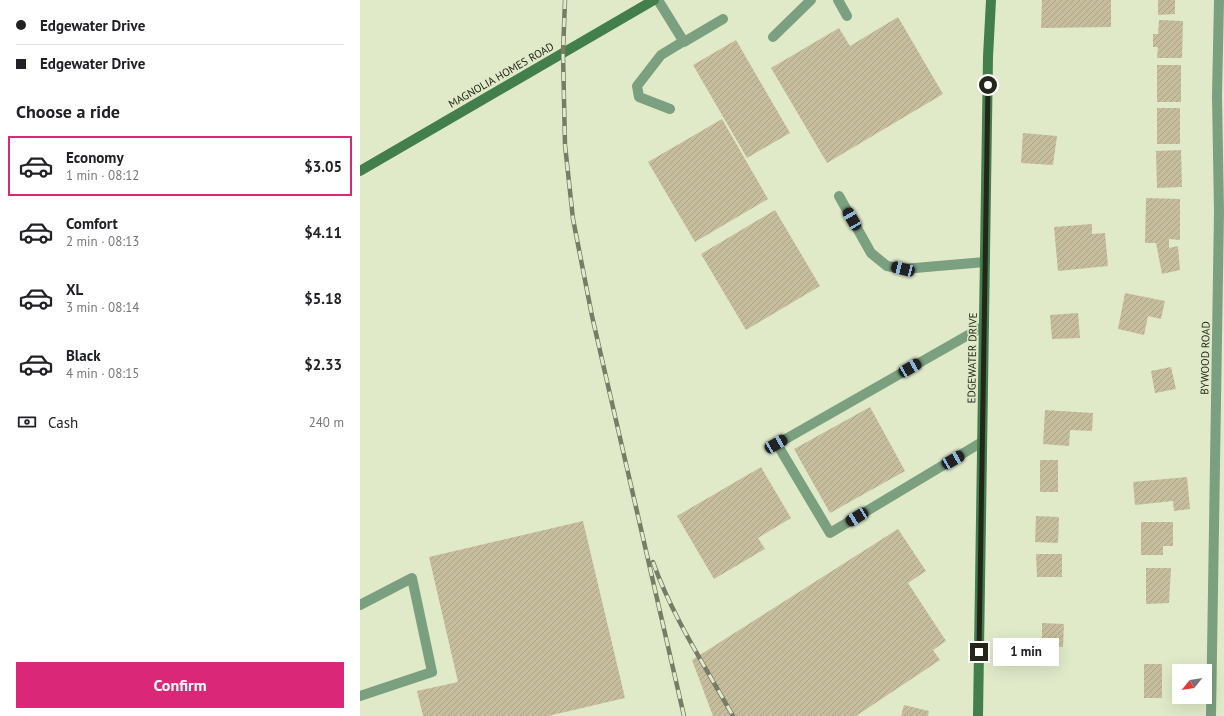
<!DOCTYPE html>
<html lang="en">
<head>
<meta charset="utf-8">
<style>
	:root { --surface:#fff; --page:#f6f6f6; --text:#202124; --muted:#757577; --line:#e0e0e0; --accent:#db2777 }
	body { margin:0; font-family:"PT Sans",sans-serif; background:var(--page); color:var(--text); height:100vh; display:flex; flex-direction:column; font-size:15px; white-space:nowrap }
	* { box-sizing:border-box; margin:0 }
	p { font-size:13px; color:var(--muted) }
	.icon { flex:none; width:22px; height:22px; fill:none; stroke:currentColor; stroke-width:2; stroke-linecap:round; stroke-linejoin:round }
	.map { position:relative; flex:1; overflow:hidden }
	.details { display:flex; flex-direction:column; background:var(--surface); width:360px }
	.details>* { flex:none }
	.top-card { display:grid; align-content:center; height:88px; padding:0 16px; background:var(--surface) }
	.needle { width:26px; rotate:240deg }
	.fabs { position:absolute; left:812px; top:664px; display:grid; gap:8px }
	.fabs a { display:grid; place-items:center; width:40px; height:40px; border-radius:0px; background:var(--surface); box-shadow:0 4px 16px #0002; font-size:20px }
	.end { position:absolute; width:18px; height:18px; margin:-9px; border:5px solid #23271a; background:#fff; box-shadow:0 0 0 2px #fff }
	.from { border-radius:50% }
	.bubble { position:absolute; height:28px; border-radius:0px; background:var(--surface); box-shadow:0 4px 16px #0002; font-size:13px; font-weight:600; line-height:28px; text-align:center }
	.car { position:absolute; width:12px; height:24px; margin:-12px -6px; border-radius:5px; box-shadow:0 0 3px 1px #0007; background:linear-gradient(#222 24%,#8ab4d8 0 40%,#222 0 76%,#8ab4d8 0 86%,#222 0) }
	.top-card b { display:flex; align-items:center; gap:14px; height:38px; font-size:15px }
	.top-card b+b { border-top:1px solid var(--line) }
	.top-card i { width:10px; height:10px; background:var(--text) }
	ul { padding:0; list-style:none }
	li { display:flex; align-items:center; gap:12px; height:60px; margin:0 8px 6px; padding:0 8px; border:2px solid transparent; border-radius:0px }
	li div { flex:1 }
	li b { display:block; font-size:15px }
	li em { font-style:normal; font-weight:600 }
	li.on { border-color:var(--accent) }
	li>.icon { width:36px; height:36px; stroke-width:1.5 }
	h2 { padding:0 16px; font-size:18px; line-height:48px }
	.pay { display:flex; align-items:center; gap:10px; height:44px; padding:0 16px; font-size:15px }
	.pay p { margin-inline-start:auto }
	.button { display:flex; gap:8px; margin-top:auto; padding:8px 16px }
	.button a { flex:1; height:46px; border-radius:0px; background:var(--accent); color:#fff; font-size:16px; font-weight:600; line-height:46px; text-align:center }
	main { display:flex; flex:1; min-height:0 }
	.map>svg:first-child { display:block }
</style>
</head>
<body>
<main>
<section class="details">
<div class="top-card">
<b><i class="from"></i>Edgewater Drive</b>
<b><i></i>Edgewater Drive</b>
</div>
<h2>Choose a ride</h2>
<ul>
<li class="on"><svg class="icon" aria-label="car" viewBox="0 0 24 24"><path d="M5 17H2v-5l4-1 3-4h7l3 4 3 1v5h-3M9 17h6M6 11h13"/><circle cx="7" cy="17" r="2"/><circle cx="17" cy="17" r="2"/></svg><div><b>Economy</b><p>1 min · 08:12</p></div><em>$3.05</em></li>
<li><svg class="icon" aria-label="car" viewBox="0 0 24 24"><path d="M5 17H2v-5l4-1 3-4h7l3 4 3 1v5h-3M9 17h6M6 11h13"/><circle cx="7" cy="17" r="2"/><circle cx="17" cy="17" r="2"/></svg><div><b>Comfort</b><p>2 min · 08:13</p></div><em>$4.11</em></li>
<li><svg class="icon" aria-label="car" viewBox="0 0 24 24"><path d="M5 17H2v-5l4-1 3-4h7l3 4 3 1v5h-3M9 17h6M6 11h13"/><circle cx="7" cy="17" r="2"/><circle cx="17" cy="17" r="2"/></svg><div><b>XL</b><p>3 min · 08:14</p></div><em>$5.18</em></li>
<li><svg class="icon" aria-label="car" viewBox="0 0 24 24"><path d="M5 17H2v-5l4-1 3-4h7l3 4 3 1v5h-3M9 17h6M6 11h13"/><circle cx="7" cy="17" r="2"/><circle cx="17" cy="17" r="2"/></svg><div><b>Black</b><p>4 min · 08:15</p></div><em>$2.33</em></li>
</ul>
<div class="pay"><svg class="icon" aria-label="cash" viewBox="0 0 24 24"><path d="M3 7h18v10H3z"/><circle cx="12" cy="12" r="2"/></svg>Cash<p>240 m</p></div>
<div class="button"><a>Confirm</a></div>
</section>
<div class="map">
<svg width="864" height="716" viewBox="0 0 864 716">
	<defs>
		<pattern id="building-hatch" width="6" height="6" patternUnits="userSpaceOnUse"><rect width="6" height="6" fill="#c6bd9c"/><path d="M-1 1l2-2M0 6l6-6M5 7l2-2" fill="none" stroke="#aaa286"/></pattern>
	</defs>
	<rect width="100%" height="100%" fill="#e0eac9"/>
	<g fill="url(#building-hatch)">
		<path d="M682 0H751V27L681 28Z"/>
		<path d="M798 0H815V14L798 15Z"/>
		<path d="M538 17 583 94 467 163 411 68 479 28 490 46Z"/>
		<path d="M799 20 823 21 822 58H797L798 47H793V34H798Z"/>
		<path d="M376 40 430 133 387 158 333 65Z"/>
		<rect x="797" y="65" width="24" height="37"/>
		<rect x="797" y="108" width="23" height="36"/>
		<path d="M362 119 408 199 335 242 288 162Z"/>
		<path d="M663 133 697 136 693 165 661 163Z"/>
		<path d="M821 150 822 187 797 188 796 151Z"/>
		<path d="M786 198 820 199V240L809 239V248L818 246 820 270 802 274 796 243H785Z"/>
		<path d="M415 210 460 286 386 330 341 254Z"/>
		<path d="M732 224V234L745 233 748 266 698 271 694 227Z"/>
		<path d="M765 293 805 301 801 319 788 316 784 335 758 329Z"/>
		<path d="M718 313 720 338 692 339 690 315Z"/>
		<path d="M811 367 816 389 795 393 791 371Z"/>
		<path d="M510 407 545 471 470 513 434 449Z"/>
		<path d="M685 410 733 413 732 431 710 430 709 446 683 444Z"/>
		<rect x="680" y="460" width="18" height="32"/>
		<path d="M401 467 431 518 398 538 405 549 354 579 317 516Z"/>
		<path d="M827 477 830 509 814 511 813 501 775 505 773 482Z"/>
		<path d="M676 516 699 517 698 543 675 542Z"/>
		<path d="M223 521 265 698 188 716H63L57 691 98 682 69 557Z"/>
		<path d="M781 522H813V546H803V555H781Z"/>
		<path d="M538 529 566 571 548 583 586 641 573 650 580 660 496 716H353L332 660Z"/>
		<path d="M676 554H702V577H677Z"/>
		<path d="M786 568H811L809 603 786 604Z"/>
		<path d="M682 623 704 624 703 647H682Z"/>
		<rect x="784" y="664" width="18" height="34"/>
		<path d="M544 705 569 711 568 716H541Z"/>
	</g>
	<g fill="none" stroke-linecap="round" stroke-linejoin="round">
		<g stroke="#7aa07f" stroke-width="10">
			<path d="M298 0 324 42 363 19"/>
			<path d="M478 0 487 16"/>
			<path d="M413 37 451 0"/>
			<path d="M310 109 279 97 277 86 301 55 324 41"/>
			<path d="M479 196 511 253 527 266 543 269 625 262"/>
			<path d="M622 442 470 533 417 444 624 326"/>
			<path d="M0 605 52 578 72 672 0 696"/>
		</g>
		<path stroke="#7aa07f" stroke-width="10" d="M851 716 859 212 857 96 859 0"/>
		<g stroke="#437e4d" stroke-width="10">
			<path d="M0 171 294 0"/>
			<path d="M618 716 628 57 631 0"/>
		</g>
		<g stroke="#767c66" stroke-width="4.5">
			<g id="rail">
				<path d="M205 0 203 53 205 145 213 219 232 316 324 716"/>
				<path d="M293 562C312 616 345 666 373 716"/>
			</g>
		</g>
		<use href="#rail" stroke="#e0eac9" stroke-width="3" stroke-dasharray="9" stroke-linecap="butt"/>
	</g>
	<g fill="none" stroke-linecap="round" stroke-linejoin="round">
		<path stroke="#23271a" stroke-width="5" d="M619 652 628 85"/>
	</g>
	<g text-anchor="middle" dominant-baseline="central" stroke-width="3" stroke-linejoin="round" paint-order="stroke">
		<g font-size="11" fill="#23271a" stroke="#e0eac9">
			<text transform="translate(141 75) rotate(-30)">MAGNOLIA HOMES ROAD</text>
			<text transform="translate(612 358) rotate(-89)">EDGEWATER DRIVE</text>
			<text transform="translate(845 358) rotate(-89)">BYWOOD ROAD</text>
		</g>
	</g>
</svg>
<div class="fabs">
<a><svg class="needle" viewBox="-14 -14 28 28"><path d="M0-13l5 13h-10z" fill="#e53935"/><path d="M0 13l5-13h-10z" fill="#757577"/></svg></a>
</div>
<i class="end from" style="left:628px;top:85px"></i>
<i class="end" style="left:619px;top:652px"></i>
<div class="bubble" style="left:633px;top:638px;width:66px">1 min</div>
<i class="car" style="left:492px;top:219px;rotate:330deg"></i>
<i class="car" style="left:543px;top:269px;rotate:284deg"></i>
<i class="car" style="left:550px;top:368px;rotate:60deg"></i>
<i class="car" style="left:416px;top:444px;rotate:60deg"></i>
<i class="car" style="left:593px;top:460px;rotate:60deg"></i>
<i class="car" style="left:497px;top:517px;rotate:239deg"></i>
</div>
</main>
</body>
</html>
